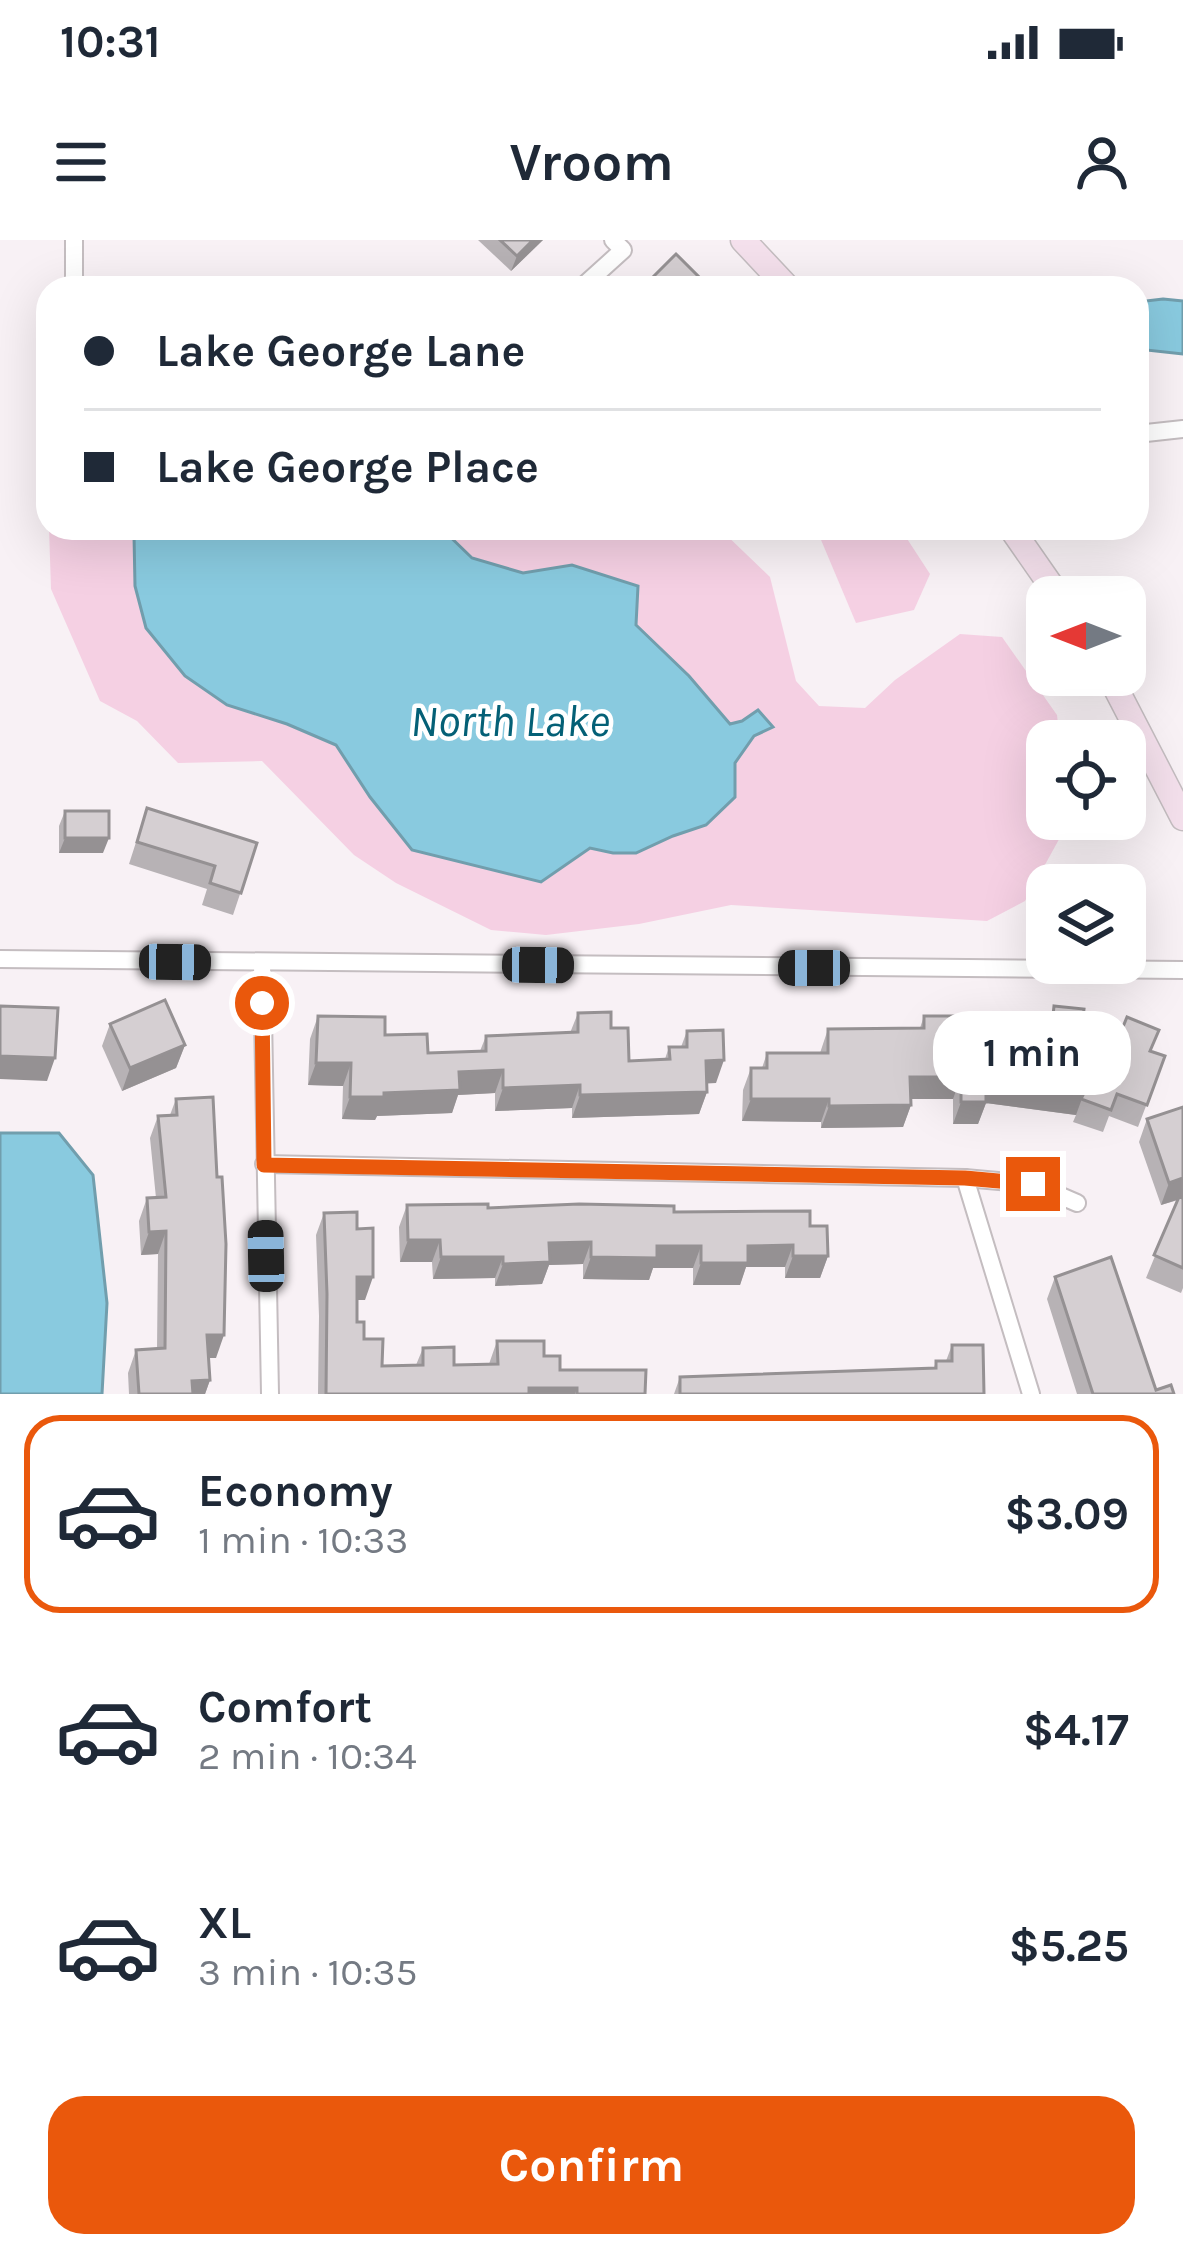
<!DOCTYPE html>
<html lang="en">
<head>
<meta charset="utf-8">
<style>
	:root { --surface:#fff; --page:#f2f2f3; --text:#1f2937; --muted:#747a83; --line:#e0e1e3; --accent:#ea580c }
	body { margin:0; font-family:Karla,sans-serif; background:var(--page); color:var(--text); height:100vh; display:flex; flex-direction:column; font-size:45px; white-space:nowrap }
	* { box-sizing:border-box; margin:0 }
	p { font-size:39px; color:var(--muted) }
	.icon { flex:none; width:66px; height:66px; fill:none; stroke:currentColor; stroke-width:2; stroke-linecap:round; stroke-linejoin:round }
	.map { position:relative; height:1154px; overflow:hidden }
	.panel { display:flex; flex-direction:column; background:var(--surface); flex:1 }
	.panel>* { flex:none }
	.hud { position:absolute; left:36px; top:36px; width:1113px; height:264px; border-radius:36px; box-shadow:0 12px 48px #0002; display:grid; align-content:center; height:264px; padding:0 48px; background:var(--surface) }
	.needle { width:78px; rotate:270deg }
	.buttons { position:absolute; left:1026px; top:336px; display:grid; gap:24px }
	.buttons a { display:grid; place-items:center; width:120px; height:120px; border-radius:24px; background:var(--surface); box-shadow:0 12px 48px #0002; font-size:60px }
	.end { position:absolute; width:54px; height:54px; margin:-27px; border:15px solid #ea580c; background:#fff; box-shadow:0 0 0 6px #fff }
	.from { border-radius:50% }
	.bubble { position:absolute; height:84px; border-radius:36px; background:var(--surface); box-shadow:0 12px 48px #0002; font-size:39px; font-weight:700; line-height:84px; text-align:center }
	.car { position:absolute; width:36px; height:72px; margin:-36px -18px; border-radius:15px; box-shadow:0 0 9px 3px #0007; background:linear-gradient(#222 24%,#8ab4d8 0 40%,#222 0 76%,#8ab4d8 0 86%,#222 0) }
	.hud b { display:flex; align-items:center; gap:42px; height:114px; font-size:45px }
	.hud b+b { border-top:3px solid var(--line) }
	.hud i { width:30px; height:30px; background:var(--text) }
	ul { padding:21px 0 0; list-style:none }
	li { display:flex; align-items:center; gap:36px; height:198px; margin:0 24px 18px; padding:0 24px; border:6px solid transparent; border-radius:36px }
	li div { flex:1 }
	li b { display:block; font-size:45px }
	li em { font-style:normal; font-weight:700 }
	li.current { border-color:var(--accent) }
	li>.icon { width:108px; height:108px; stroke-width:1.5 }
	.primary-button { display:flex; gap:24px; margin-top:auto; padding:24px 48px }
	.primary-button a { flex:1; height:138px; border-radius:36px; background:var(--accent); color:#fff; font-size:48px; font-weight:700; line-height:138px; text-align:center }
	.status { display:flex; justify-content:space-between; align-items:center; height:84px; padding:0 60px; background:var(--surface); direction:ltr }
	.status svg { height:33px; fill:currentColor }
	header { display:flex; justify-content:space-between; align-items:center; height:156px; padding:0 48px; background:var(--surface); font-size:54px; font-weight:700 }
	.map>svg:first-child { display:block }
</style>
</head>
<body>
<div class="status"><b>10:31</b><svg viewBox="0 0 49 12"><path d="M0 12V9h3v3zM5 12V6h3v6zM10 12V3h3v9zM15 12V0h3v12zM26 1h20v11H26zM47 4h2v5h-2z"/></svg></div>
<header><svg class="icon" aria-label="menu" viewBox="0 0 24 24"><path d="M4 6h16M4 12h16M4 18h16"/></svg>Vroom<svg class="icon" aria-label="person" viewBox="0 0 24 24"><circle cx="12" cy="8" r="4"/><path d="M4 21q1-7 8-7t8 7"/></svg></header>
<div class="map">
<svg width="1183" height="1154" viewBox="0 0 1183 1154">
	<rect width="100%" height="100%" fill="#f8f1f5"/>
	<g fill="#f5d0e3">
		<path d="M49 288H719L770 337 796 441 819 466 865 468 895 440 960 394 1002 397 1057 475 1060 501H1047V579H1067L1068 583 1025 661 987 681 731 665 639 684 546 695 491 690 396 643 354 615 262 521 178 523 137 481 100 461 51 349Z"/>
		<path d="M816 288H900L930 334 914 370 856 383Z"/>
	</g>
	<g fill="#89cadf" stroke="#719ead" stroke-width="3">
		<path d="M1163 59 1183 61V114L1137 109V62Z"/>
		<path d="M136 288H441L472 318 523 333 572 325 638 346 636 385 689 436 730 484 742 481 758 470 773 487 754 496 735 523V557L706 585 673 596 636 613H613L590 608 541 642 412 610 370 557 336 505 287 484 227 465 185 436 146 388 135 346 134 295Z"/>
		<path d="M0 893H59L93 935 107 1063 102 1154H0Z"/>
	</g>
	<g fill="none" stroke-linecap="round" stroke-linejoin="round">
		<g stroke="#c4bdc0" stroke-width="20">
			<g id="street">
				<path d="M74 0V46L169 48"/>
				<path d="M581 48 623 10 613 0"/>
				<path d="M1137 194 1183 189"/>
				<path d="M0 719 1183 730"/>
				<path d="M262 723 270 1154"/>
				<path d="M264 924 965 938 1033 944 1077 963"/>
				<path d="M965 938 1031 1154"/>
			</g>
		</g>
		<g stroke="#c4bdc0" stroke-width="27">
			<g id="secondary">
				<path d="M743 0 788 48"/>
				<path d="M1011 288 1059 357"/>
				<path d="M1109 435 1183 578"/>
			</g>
		</g>
		<use href="#street" stroke="#fff" stroke-width="16"/>
		<use href="#secondary" stroke="#f4e0ec" stroke-width="24"/>
	</g>
	<g fill="#b7b2b5">
		<path d="M478 0H543L511 31Z"/>
		<path d="M48 76V135L46 82Z"/>
		<path d="M147 568 257 603 233 675 202 665 207 649 129 624Z"/>
		<path d="M65 571 103 613H59V586Z"/>
		<path d="M1054 766 1082 786 1165 816 1138 887 1109 876 1103 892 1073 882 1076 875 986 863 978 884H953V859H911V865L903 887 821 888V882L742 881 743 850 751 828H762L767 813H820L828 789 920 788 924 776 955 793 1045 794Z"/>
		<path d="M578 773 611 788 629 821 665 819 669 807H681L687 791 716 843H707V852L699 874 572 878V868L495 871V853L458 855 452 873 377 876 375 880 342 879 343 846 308 845 310 799 318 776 385 795 428 813 480 811 486 796 570 793Z"/>
		<path d="M110 784 185 805 176 828 122 851 102 806Z"/>
		<path d="M176 859 216 1118H209L210 1140 205 1154H129L128 1133 136 1110 157 1109 158 1014 141 1015 139 981 147 958H156L150 898 158 876 170 875Z"/>
		<path d="M1147 879 1183 958V1048L1181 1053 1146 1038 1178 960 1161 965 1139 902Z"/>
		<path d="M407 965 674 972 810 986 828 1016 820 1038H785V1027H746L740 1045H693V1028H653L649 1040 583 1039V1024L549 1025 542 1044 495 1046V1038L433 1039 432 1022H400L399 987Z"/>
		<path d="M324 973 357 989 365 1060H357V1082L364 1099 382 1126 416 1125 423 1108 454 1125 489 1124 497 1101 544 1116 560 1130 645 1154H318L319 1076 316 995Z"/>
		<path d="M1055 1037 1156 1150 1174 1154H1077L1047 1059Z"/>
		<path d="M952 1105 984 1154H674L680 1137 934 1128 936 1121H946Z"/>
	</g>
	<g fill="#959193">
		<path d="M533 0H543L511 31 517 16Z"/>
		<path d="M65 598H109L103 613H59Z"/>
		<path d="M185 805 176 828 122 851 130 828Z"/>
		<path d="M0 816 55 818 47 841 0 839Z"/>
		<path d="M724 820 716 843 698 844 706 821Z"/>
		<path d="M316 823H351L343 846 308 845Z"/>
		<path d="M503 830 495 853 458 855 452 873 377 876 375 880 342 879 350 857 384 853 459 832Z"/>
		<path d="M910 837H961L953 859H902Z"/>
		<path d="M986 839 1084 853 1076 875 986 863 978 884H953L961 862Z"/>
		<path d="M580 845 572 868 495 871 503 848Z"/>
		<path d="M707 852 699 874 572 878 580 855Z"/>
		<path d="M751 859H829L821 882 742 881Z"/>
		<path d="M911 865 903 887 821 888 829 866Z"/>
		<path d="M1183 938V958L1161 965 1169 943Z"/>
		<path d="M166 991 158 1014 141 1015 149 992Z"/>
		<path d="M408 1000H440L432 1022H400Z"/>
		<path d="M591 1002 583 1024 549 1025 542 1044 495 1046 503 1024 549 1003Z"/>
		<path d="M793 1005 785 1027H746L740 1045H693L701 1023 748 1006Z"/>
		<path d="M657 1006H701L693 1028H653L649 1040 583 1039 591 1017Z"/>
		<path d="M793 1016H828L820 1038H785Z"/>
		<path d="M441 1017H503L495 1038 433 1039Z"/>
		<path d="M357 1037H373L365 1060H349Z"/>
		<path d="M207 1095H224L216 1118H199Z"/>
		<path d="M210 1140 205 1154H188L192 1141Z"/>
		<path d="M529 1148H577L575 1154H527Z"/>
	</g>
	<g fill="#d5cfd2" stroke="#959193" stroke-width="3">
		<path d="M500 0H533L517 16Z"/>
		<path d="M676 14 706 44 701 48H642Z"/>
		<path d="M147 568 257 603 241 653 210 643 215 626 137 602Z"/>
		<rect x="65" y="571" width="44" height="27"/>
		<path d="M165 760 185 805 130 828 110 784Z"/>
		<path d="M0 766 58 768 55 818 0 816Z"/>
		<path d="M1054 766 1084 769 1082 786 1118 799 1127 777 1159 790 1150 811 1165 816 1147 865 1117 854 1111 870 1081 859 1084 853 986 839V862H961V837H910L911 865 829 866V859H751V828H767V813H828V789L924 788V776H955V793H1010L1011 790 1051 795Z"/>
		<path d="M611 772V788H628L629 821 670 819 669 807H687V791L723 790 724 820 706 821 707 852 580 855V845L503 848V830L459 832 460 850 384 853V857H350L351 823H316L318 776 385 777V795L427 794 428 813 486 811V796L578 792V773Z"/>
		<path d="M213 857 217 937H222L226 1004 224 1095H207L210 1140 192 1141 193 1154H139L136 1110 165 1108 166 991 149 992 147 958 166 957 158 876 177 875 176 859Z"/>
		<path d="M1183 867V938L1169 943 1147 879Z"/>
		<path d="M1179 957 1183 958V1028L1154 1015Z"/>
		<path d="M488 964V968L579 964 674 966V972L810 971V986H827L828 1016H793V1005L748 1006V1023H701V1006H657V1018L591 1017V1002L549 1003 550 1022 503 1024V1017H441L440 1000H408L407 965Z"/>
		<path d="M357 972V989L373 988V1037H357V1082H364V1099H383L382 1126 423 1125V1108L454 1107V1125L498 1124 497 1101H544V1116H560V1130H646L645 1154H577V1148H529V1154H326L327 1054 324 973Z"/>
		<path d="M1111 1017 1156 1150 1171 1145 1174 1154H1093L1055 1037Z"/>
		<path d="M952 1105H983L984 1154H680V1137L936 1128V1121H952Z"/>
	</g>
	<g fill="none" stroke-linecap="round" stroke-linejoin="round">
		<path stroke="#ea580c" stroke-width="15" d="M262 763 264 925 965 938 1033 944"/>
	</g>
	<g text-anchor="middle" dominant-baseline="central" stroke-width="9" stroke-linejoin="round" paint-order="stroke">
		<g font-size="45" font-style="italic" fill="#046076" stroke="#fff">
			<text x="510" y="481">North Lake</text>
		</g>
	</g>
</svg>
<div class="buttons">
<a><svg class="needle" viewBox="-14 -14 28 28"><path d="M0-13l5 13h-10z" fill="#e53935"/><path d="M0 13l5-13h-10z" fill="#747a83"/></svg></a>
<a><svg class="icon" aria-label="locate" viewBox="0 0 24 24"><circle cx="12" cy="12" r="6"/><path d="M12 2v4M12 18v4M2 12h4M18 12h4"/></svg></a>
<a><svg class="icon" aria-label="layers" viewBox="0 0 24 24"><path d="M12 4l9 5-9 5-9-5zM3 14l9 5 9-5"/></svg></a>
</div>
<i class="end from" style="left:262px;top:763px"></i>
<i class="end" style="left:1033px;top:944px"></i>
<div class="bubble" style="left:933px;top:771px;width:198px">1 min</div>
<i class="car" style="left:175px;top:722px;rotate:91deg"></i>
<i class="car" style="left:538px;top:725px;rotate:91deg"></i>
<i class="car" style="left:814px;top:728px;rotate:270deg"></i>
<i class="car" style="left:266px;top:1016px;rotate:359deg"></i>
<div class="hud">
<b><i class="from"></i>Lake George Lane</b>
<b><i></i>Lake George Place</b>
</div>
</div>
<section class="panel">
<ul>
<li class="current"><svg class="icon" aria-label="car" viewBox="0 0 24 24"><path d="M5 17H2v-5l4-1 3-4h7l3 4 3 1v5h-3M9 17h6M6 11h13"/><circle cx="7" cy="17" r="2"/><circle cx="17" cy="17" r="2"/></svg><div><b>Economy</b><p>1 min · 10:33</p></div><em>$3.09</em></li>
<li><svg class="icon" aria-label="car" viewBox="0 0 24 24"><path d="M5 17H2v-5l4-1 3-4h7l3 4 3 1v5h-3M9 17h6M6 11h13"/><circle cx="7" cy="17" r="2"/><circle cx="17" cy="17" r="2"/></svg><div><b>Comfort</b><p>2 min · 10:34</p></div><em>$4.17</em></li>
<li><svg class="icon" aria-label="car" viewBox="0 0 24 24"><path d="M5 17H2v-5l4-1 3-4h7l3 4 3 1v5h-3M9 17h6M6 11h13"/><circle cx="7" cy="17" r="2"/><circle cx="17" cy="17" r="2"/></svg><div><b>XL</b><p>3 min · 10:35</p></div><em>$5.25</em></li>
</ul>
<div class="primary-button"><a>Confirm</a></div>
</section>
</body>
</html>
